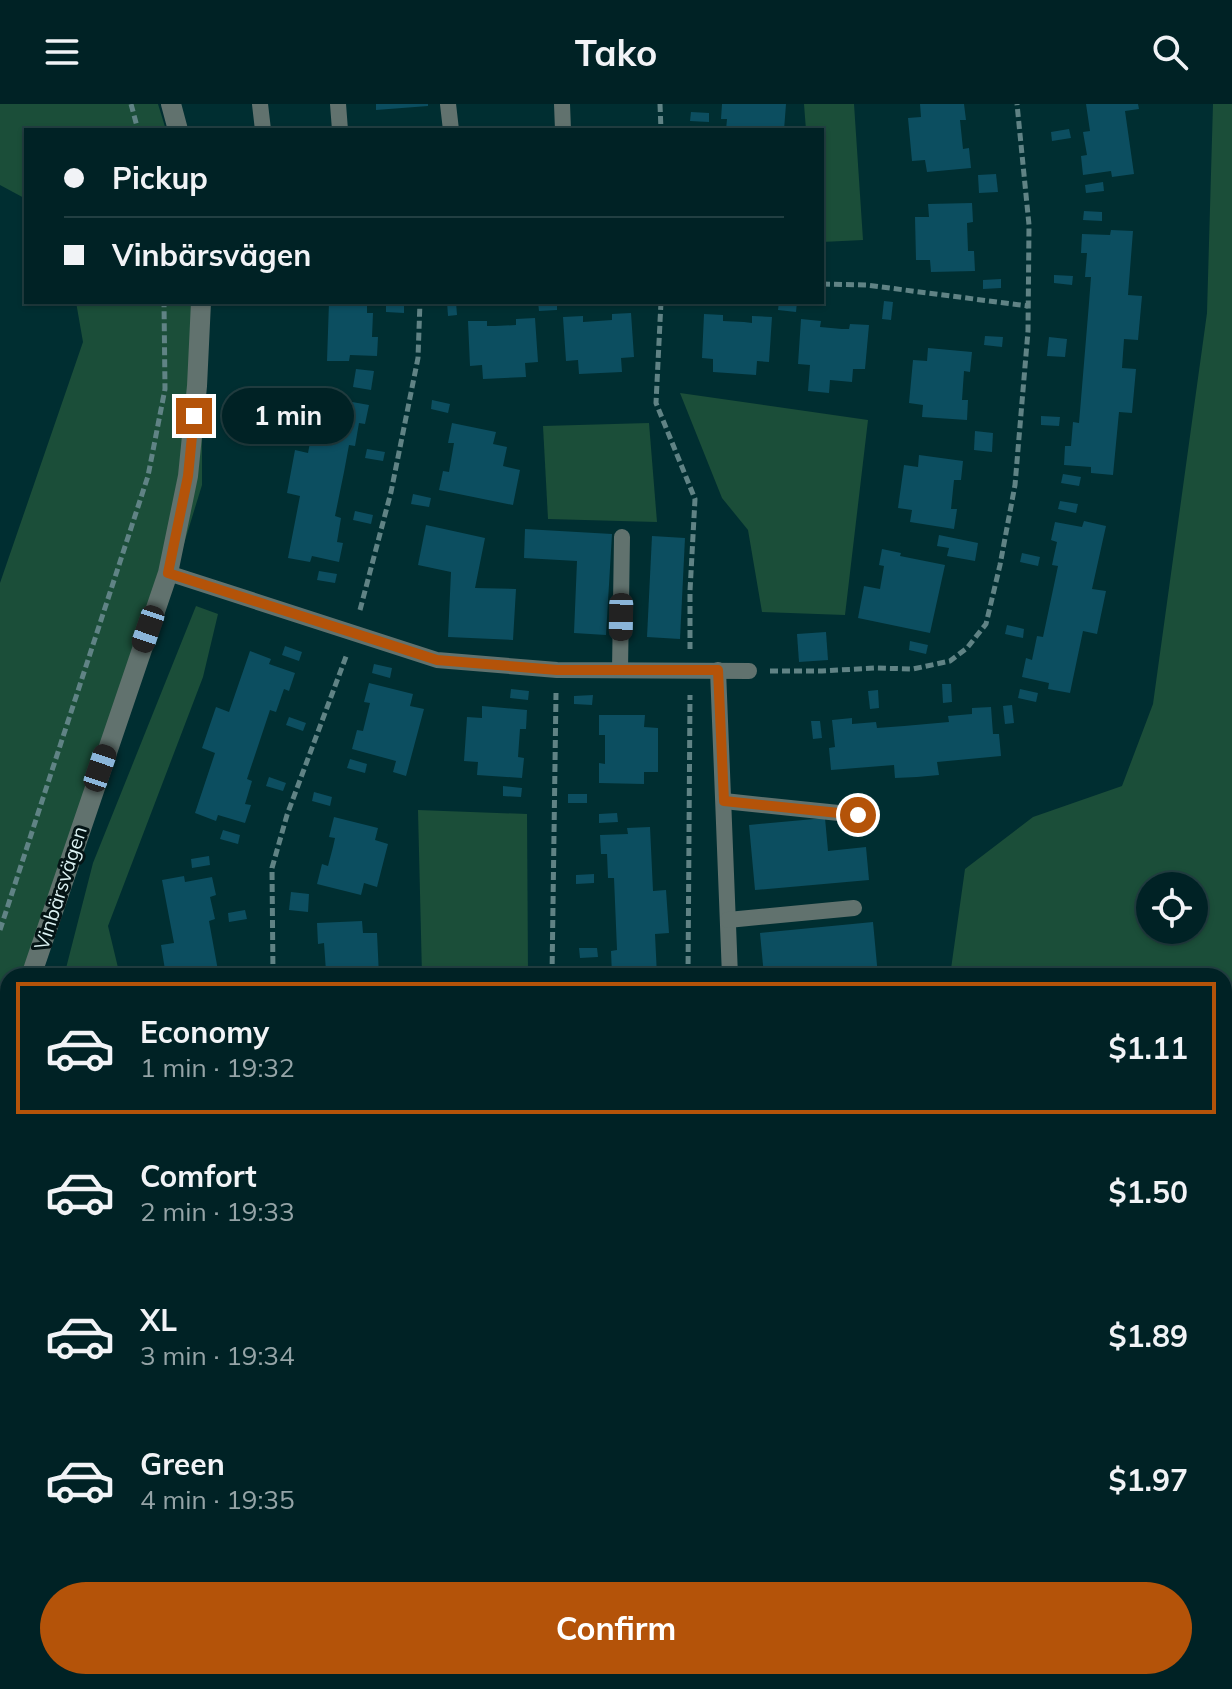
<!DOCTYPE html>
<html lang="en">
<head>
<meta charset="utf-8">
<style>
	:root { --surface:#002225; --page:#0e2f32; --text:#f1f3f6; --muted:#95a4a7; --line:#223f42; --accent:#b45309 }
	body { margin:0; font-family:Mulish,sans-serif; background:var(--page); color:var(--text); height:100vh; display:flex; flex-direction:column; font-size:30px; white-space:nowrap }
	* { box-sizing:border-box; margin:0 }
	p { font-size:26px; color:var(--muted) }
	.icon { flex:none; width:44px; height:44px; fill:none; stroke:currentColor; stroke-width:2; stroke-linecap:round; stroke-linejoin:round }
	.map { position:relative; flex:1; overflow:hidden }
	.side { position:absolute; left:0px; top:864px; width:1232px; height:722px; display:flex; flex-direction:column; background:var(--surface); border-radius:24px 24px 0 0; box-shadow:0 2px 6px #0004,0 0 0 2px var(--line) }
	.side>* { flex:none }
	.top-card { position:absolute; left:24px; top:24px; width:800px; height:176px; border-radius:0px; box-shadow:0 2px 6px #0004,0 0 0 2px var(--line); display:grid; align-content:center; height:176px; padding:0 40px; background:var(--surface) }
	.fabs { position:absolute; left:1136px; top:768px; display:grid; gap:16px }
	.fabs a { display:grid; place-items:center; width:72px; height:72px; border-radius:50%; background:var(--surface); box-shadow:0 2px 6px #0004,0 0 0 2px var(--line); font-size:40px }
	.end { position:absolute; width:36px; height:36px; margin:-18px; border:10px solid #b45309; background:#fff; box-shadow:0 0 0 4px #fff }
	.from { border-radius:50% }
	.bubble { position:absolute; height:56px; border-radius:28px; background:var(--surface); box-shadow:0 2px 6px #0004,0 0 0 2px var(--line); font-size:26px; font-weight:700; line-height:56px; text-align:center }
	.car { position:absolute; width:24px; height:48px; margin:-24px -12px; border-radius:10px; box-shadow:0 0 6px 2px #0007; background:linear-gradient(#222 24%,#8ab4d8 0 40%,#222 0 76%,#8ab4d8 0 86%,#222 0) }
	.top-card b { display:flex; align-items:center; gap:28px; height:76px; font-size:30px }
	.top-card b+b { border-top:2px solid var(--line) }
	.top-card i { width:20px; height:20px; background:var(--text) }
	ul { padding:14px 0 0; list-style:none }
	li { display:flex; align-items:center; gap:24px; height:132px; margin:0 16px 12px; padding:0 24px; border:4px solid transparent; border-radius:0px }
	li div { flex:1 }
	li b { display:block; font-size:30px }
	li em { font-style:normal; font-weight:700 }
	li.current { border-color:var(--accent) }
	li>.icon { width:72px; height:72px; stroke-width:1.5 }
	.primary-button { display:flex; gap:16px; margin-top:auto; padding:16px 40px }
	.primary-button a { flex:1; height:92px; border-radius:48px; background:var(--accent); color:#fff; font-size:32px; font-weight:700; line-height:92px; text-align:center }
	header { display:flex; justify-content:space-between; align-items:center; height:104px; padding:0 40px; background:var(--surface); font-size:36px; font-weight:700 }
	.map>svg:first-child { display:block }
</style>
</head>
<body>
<header><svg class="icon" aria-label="menu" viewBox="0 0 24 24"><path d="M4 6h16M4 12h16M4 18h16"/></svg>Tako<svg class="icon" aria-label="search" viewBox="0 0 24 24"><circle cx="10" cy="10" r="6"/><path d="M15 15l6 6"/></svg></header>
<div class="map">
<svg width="1232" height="1585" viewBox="0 0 1232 1585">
	<rect width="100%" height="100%" fill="#002e31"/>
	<path fill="#123c3f" d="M0 1243 8 1247V1455L0 1486Z"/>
	<g fill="#1b4e39" fill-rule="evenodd">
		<path d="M0 0H158L166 26H26V95L0 81Z"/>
		<path d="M804 0H854L863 136 822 138V26H806Z"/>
		<path d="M1213 0H1232V1585H862L865 1578H1224V872H950L965 765 1033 713 1122 682 1153 600 1207 209ZM1150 782H1194V826H1150Z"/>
		<path d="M76 198H197L202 230V381L171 482 98 678 20 872H8L7 904 0 901V479L83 238Z"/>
		<path d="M680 289 868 316 845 511 762 508 748 426 722 394Z"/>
		<path d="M649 319 657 418 548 415 543 322Z"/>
		<path d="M196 502 218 510 203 573 108 822 120 872H64L93 759Z"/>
		<path d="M418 706 527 710 528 872H422Z"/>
	</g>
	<g fill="#0c4e60">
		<path d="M376 0H428V2L376 6Z"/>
		<path d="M722 0H786L784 26H726L727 15H721Z"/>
		<path d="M920 0H964L966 16H960L963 45 969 44 971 64 927 68 925 56 912 57 908 14 921 13Z"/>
		<path d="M1086 0H1138L1139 5 1125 7 1134 70 1112 73 1111 67 1083 71 1081 52 1087 51 1083 28 1090 27Z"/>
		<path d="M691 8 709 9V18L690 17Z"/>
		<path d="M1069 25 1071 34 1052 37 1051 28Z"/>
		<path d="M996 70 998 88 979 89 978 71Z"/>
		<path d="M1103 78 1104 87 1086 89 1085 81Z"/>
		<path d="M972 99 973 118 967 119 968 147H974L975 167 931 168 930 156H916L915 113H929L928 100Z"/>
		<path d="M1084 107 1102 108V117L1083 116Z"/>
		<path d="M1111 126 1133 127 1128 191 1142 192 1138 236 1124 235 1122 264 1136 265 1132 309 1119 308 1113 371 1091 369V363L1064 361 1065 342H1071L1073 318 1079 319 1089 199 1091 173H1085L1087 149H1081L1082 130 1110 131Z"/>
		<path d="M1054 171 1073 172 1072 181 1054 179Z"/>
		<path d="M1001 175V184L983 185V176Z"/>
		<path d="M884 197 893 198 891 216 882 215Z"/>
		<path d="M329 198H367V209H373L372 233H378L377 252 350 251 349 257H327Z"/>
		<path d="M447 198H456L457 211 448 212Z"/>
		<path d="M538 198H557V206L539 207Z"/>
		<path d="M779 198H797L796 208 778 206Z"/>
		<path d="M386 199H404V209L386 208Z"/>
		<path d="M631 209 634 253 621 254 622 268 579 270 578 256 566 257 563 213 583 212V218L612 216V210Z"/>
		<path d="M704 210 723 211V217L744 218 752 219V212L772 213 769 258 757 257 756 271 713 268V255L702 254Z"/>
		<path d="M535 214 538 258 525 259 526 273 483 275 482 261 470 262 468 217H487V222H495L516 221V215Z"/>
		<path d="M801 215 821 217 820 223 842 225H849L850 220 869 221 865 265H853L852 278 830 276 829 289 808 287 810 261 798 260Z"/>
		<path d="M985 232 1003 233 1002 243 984 241Z"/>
		<path d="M1049 233 1067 235 1065 253 1047 252Z"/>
		<path d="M928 244 972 248 970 268 964 267 962 296H968L967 316 922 313 923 301 909 299 913 256 927 257Z"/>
		<path d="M356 265 374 267 371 286 353 283Z"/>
		<path d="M320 286 342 290 341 296 369 301 365 320 359 319 355 342 349 341 344 368 335 412 341 414 337 438 343 439 339 458 312 452 310 458 288 454 300 392 287 389 295 346 308 349Z"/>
		<path d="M432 296 450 300 448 309 431 305Z"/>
		<path d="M1041 312 1060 313 1059 322 1041 321Z"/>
		<path d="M452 319 496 328 493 340 507 343 503 362 520 366 513 401 439 386 443 367 449 368 454 339H448Z"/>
		<path d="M975 327 993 329 992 348 974 346Z"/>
		<path d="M367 345 385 348 383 357 365 354Z"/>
		<path d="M919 351 963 357 961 376H954L951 405H957L954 425 910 418 912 406 898 404 904 361 918 363Z"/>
		<path d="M1063 370 1081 373 1079 382 1061 379Z"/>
		<path d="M413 390 431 394 429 403 411 400Z"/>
		<path d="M1060 397 1078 400 1076 409 1058 405Z"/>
		<path d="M355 407 373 411 371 420 353 416Z"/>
		<path d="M1084 417 1106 422 1092 485 1106 487 1097 530 1083 527 1070 589 1048 585 1049 579 1022 573 1026 554 1032 556 1037 532 1043 533 1058 462 1052 461 1057 438 1051 436 1055 418 1082 423Z"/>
		<path d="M426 421 485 434 475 484 516 485 513 536 448 533 451 468 418 461Z"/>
		<path d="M525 425 612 430 606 531 574 529 577 457 524 454Z"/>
		<path d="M939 431 978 439 975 457 947 452 949 444 937 442Z"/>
		<path d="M652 432 685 434 680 535 647 533Z"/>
		<path d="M882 445 901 449 900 452 945 461 930 529 858 514 864 482 880 485 884 462 879 461Z"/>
		<path d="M1022 449 1040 453 1038 462 1020 458Z"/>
		<path d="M319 467 337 470 335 479 317 476Z"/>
		<path d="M1007 521 1024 525 1023 534 1005 530Z"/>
		<path d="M826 528 828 556 799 558 797 530Z"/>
		<path d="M910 537 928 541 926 550 909 546Z"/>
		<path d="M285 542 302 548 299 557 282 551Z"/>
		<path d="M250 547 271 555 269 560 295 569 289 587 284 585 276 608 270 606 247 675 252 677 245 700 251 701 245 719 218 711 216 717 195 709 215 649 202 644 216 603 229 608Z"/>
		<path d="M374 560 392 564 390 574 372 569Z"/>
		<path d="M369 579 413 590 410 602 424 605 406 672 393 668 396 657 352 645 357 626 363 627 370 599 364 598Z"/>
		<path d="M942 580H951L952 598 943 599Z"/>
		<path d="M511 585 529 587 528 596 510 594Z"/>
		<path d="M1020 585 1038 589 1036 598 1018 594Z"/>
		<path d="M878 586 879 604 870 605 868 587Z"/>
		<path d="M593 591 592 601 574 600V592Z"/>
		<path d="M1012 601 1014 619 1005 620 1003 602Z"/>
		<path d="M482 602 527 606 526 625H520L518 653 524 654 522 674 477 671 478 658 464 657 467 613 482 614Z"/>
		<path d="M991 603 993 630H999L1001 652 937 658 939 671 917 673 895 674 894 661 831 666 829 644 835 643 832 616 852 614V620L876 618 877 624 904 622 949 618 948 612 972 610V604Z"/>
		<path d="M599 611H645L644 623 658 624V668H644V680L599 679V659L605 660V631H599Z"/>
		<path d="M289 613 306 619 303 627 286 621Z"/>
		<path d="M811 617H820L822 634 813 635Z"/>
		<path d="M350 655 367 660 365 669 347 664Z"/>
		<path d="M269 673 286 679 283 687 266 682Z"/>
		<path d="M503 682 522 684 521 693 503 692Z"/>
		<path d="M314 688 332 693 330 702 312 697Z"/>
		<rect x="568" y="690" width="19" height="9"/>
		<path d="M617 709 618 718 599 719V710Z"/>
		<path d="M334 713 378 724 375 736 388 740 377 783 364 779 361 791 317 780 322 760 328 762 333 743 335 734 329 733Z"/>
		<path d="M825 714 828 747 866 743 869 776 755 786 749 721Z"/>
		<path d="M650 723 653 787 666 786 669 829 655 830 657 872H612L611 847 617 846 614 774H608L607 750H601L600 731 628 730 627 724Z"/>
		<path d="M223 726 240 731 238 740 220 735Z"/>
		<path d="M209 752 210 761 192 764 191 755Z"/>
		<path d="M594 770V779L576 780V771Z"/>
		<path d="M184 772 185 778 212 773 216 791 210 793 215 815 209 817 219 872H166L161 841 174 839 162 776Z"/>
		<path d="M291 788 309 790 308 808 289 806Z"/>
		<path d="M245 806 247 815 229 818 228 809Z"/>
		<path d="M362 817 363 829H377L379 872H320V868H326L325 853 324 839 318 840 317 819Z"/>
		<path d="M873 818 878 872H764L760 829Z"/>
		<path d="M579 844H597L598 853 580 854Z"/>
		<path d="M76 1578H138L136 1585H94Z"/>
		<path d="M200 1578H278L295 1585H197Z"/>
		<path d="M299 1578H321L318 1585H296Z"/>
		<path d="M513 1578H580L578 1585 554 1583V1585H511Z"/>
		<path d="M669 1578H698L711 1582 710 1585H667Z"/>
	</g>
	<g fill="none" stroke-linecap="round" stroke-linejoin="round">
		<g stroke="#608385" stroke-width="5" stroke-dasharray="8 4" stroke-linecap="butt">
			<path d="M131 0 138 26"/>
			<path d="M660 0 661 26"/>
			<path d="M822 180 866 181 1028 202"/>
			<path d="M661 198 656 299 695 395 690 487V545"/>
			<path d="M360 506 391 388 418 254 420 198"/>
			<path d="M770 567H822L875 564 913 565 950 557 967 544 986 520 1000 461 1015 381 1028 227 1029 121 1017 0"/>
			<path d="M0 826 148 372 165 285 164 198"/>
			<path d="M273 872 272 764 287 711 347 550"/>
			<path d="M552 872 556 589"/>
			<path d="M688 872 690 591"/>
			<path d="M1224 1112 1232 1107"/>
			<path d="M0 1207 8 1211"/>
			<path d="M0 1430 8 1432"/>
			<path d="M395 1578 404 1585"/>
			<path d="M156 1585 159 1578"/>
			<path d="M369 1585 373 1578"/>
			<path d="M611 1585 613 1578"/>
		</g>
		<g stroke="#61726e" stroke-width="16">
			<path d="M260 0 263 26"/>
			<path d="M338 0 340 26"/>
			<path d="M448 0 451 26"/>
			<path d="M562 0 563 26"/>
			<path d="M168 469 437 556 557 566 749 567"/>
			<path d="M620 566 622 433"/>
			<path d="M718 566 730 872"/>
			<path d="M724 697 858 711"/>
			<path d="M728 816 854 804"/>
			<path d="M0 1511 8 1490"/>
		</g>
		<g stroke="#61726e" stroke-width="20">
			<path d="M171 0 178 26"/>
			<path d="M31 872 168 469 188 372 197 282 201 198"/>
			<path d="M0 963 8 941"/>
			<path d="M0 997 8 1002"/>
			<path d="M0 1177 8 1176"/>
		</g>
	</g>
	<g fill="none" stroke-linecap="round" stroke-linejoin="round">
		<path stroke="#b45309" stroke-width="10" d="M194 312 188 372 168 469 437 556 557 566H718L724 697 858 711"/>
	</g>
	<g text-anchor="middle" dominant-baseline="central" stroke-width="6" stroke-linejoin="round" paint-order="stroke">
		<g font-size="20" fill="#dcf2f3" stroke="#041415">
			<text transform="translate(60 784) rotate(-72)">Vinbärsvägen</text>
		</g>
	</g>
</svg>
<div class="fabs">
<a><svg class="icon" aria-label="locate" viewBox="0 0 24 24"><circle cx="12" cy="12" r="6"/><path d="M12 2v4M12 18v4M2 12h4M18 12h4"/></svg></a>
</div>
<i class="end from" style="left:858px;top:711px"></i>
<i class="end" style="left:194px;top:312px"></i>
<div class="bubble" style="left:222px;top:284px;width:132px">1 min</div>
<i class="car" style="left:621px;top:513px;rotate:181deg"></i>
<i class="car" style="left:148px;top:525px;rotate:199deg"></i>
<i class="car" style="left:100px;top:664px;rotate:19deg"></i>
<div class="top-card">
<b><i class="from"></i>Pickup</b>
<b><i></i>Vinbärsvägen</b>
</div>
<section class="side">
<ul>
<li class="current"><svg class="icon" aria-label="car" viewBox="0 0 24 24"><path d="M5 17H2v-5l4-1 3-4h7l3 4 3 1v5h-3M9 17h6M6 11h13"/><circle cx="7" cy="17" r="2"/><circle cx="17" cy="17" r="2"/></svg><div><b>Economy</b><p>1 min · 19:32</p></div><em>$1.11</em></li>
<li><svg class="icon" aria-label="car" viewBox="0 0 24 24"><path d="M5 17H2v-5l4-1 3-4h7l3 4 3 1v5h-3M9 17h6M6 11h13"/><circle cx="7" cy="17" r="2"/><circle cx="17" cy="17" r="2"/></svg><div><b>Comfort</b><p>2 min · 19:33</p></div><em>$1.50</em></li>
<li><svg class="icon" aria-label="car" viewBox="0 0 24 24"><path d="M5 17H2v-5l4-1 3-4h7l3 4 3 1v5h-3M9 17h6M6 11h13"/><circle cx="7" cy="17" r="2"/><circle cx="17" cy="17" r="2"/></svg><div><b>XL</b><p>3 min · 19:34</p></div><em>$1.89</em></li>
<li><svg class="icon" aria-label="car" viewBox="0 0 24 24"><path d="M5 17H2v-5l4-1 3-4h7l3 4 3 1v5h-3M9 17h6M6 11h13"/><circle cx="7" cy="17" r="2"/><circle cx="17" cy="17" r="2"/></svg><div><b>Green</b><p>4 min · 19:35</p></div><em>$1.97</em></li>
</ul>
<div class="primary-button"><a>Confirm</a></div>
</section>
</div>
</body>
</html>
